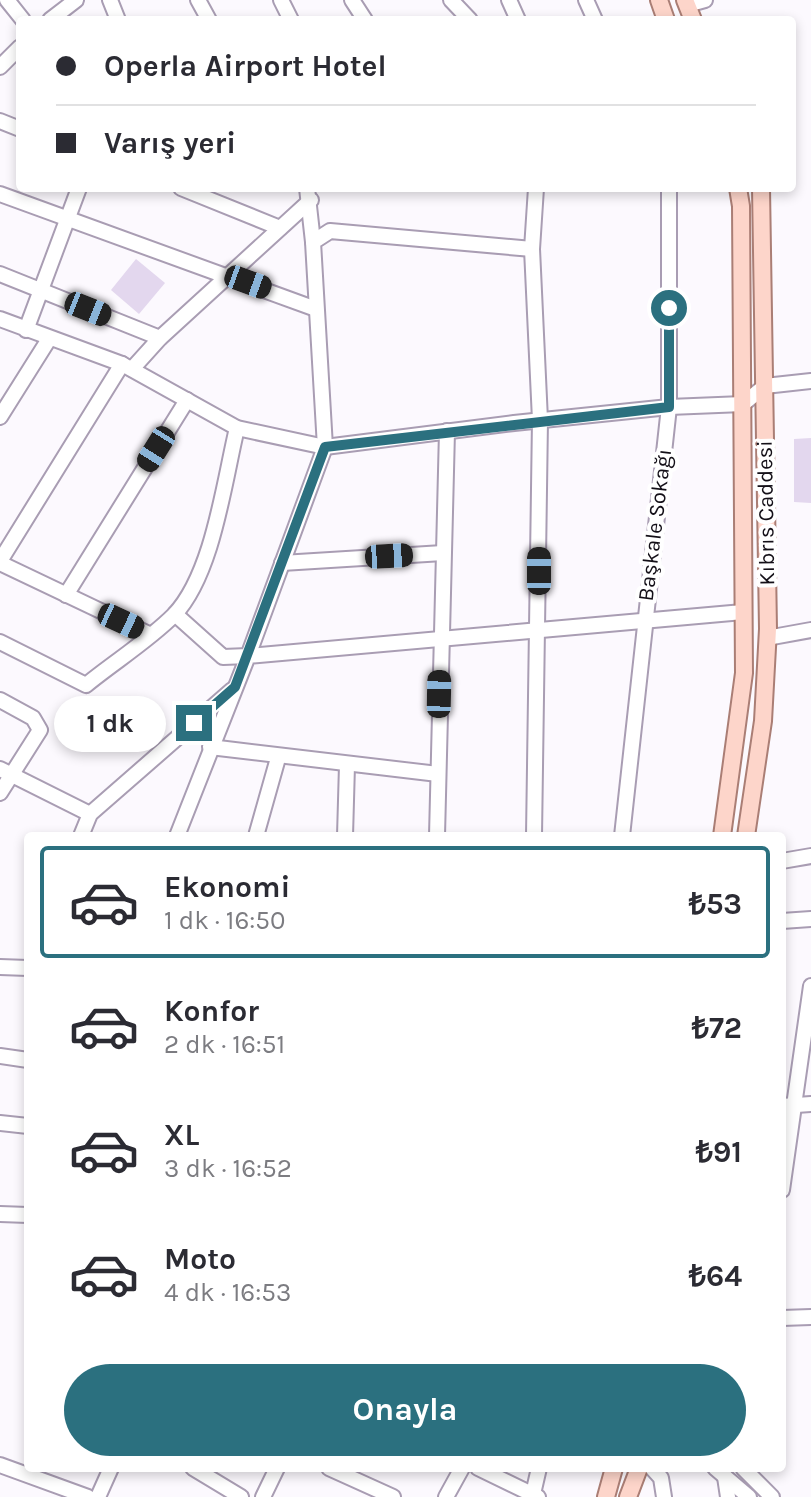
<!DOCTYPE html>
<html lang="tr">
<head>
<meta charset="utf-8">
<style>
	:root { --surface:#fff; --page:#f7f7f7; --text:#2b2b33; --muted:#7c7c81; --line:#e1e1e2; --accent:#2b707f }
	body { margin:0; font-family:Karla,sans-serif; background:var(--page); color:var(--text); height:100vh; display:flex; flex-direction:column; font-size:30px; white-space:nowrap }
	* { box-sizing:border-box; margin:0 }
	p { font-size:26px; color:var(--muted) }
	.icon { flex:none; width:44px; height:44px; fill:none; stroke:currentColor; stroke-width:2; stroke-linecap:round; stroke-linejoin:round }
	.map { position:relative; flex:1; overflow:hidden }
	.side { position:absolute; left:24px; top:832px; width:762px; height:640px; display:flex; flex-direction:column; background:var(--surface); border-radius:8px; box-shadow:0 4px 12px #0003 }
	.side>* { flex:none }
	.guide { position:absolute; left:16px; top:16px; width:780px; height:176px; border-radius:8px; box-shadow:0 4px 12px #0003; display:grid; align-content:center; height:176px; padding:0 40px; background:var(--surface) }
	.end { position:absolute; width:36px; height:36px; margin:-18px; border:10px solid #2b707f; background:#fff; box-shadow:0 0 0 4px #fff }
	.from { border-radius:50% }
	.bubble { position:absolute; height:56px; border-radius:28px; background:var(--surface); box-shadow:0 4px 12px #0003; font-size:26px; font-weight:700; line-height:56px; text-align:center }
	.car { position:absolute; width:24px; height:48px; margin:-24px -12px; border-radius:10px; box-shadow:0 0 6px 2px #0007; background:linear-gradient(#222 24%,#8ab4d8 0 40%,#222 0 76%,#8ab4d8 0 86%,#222 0) }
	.guide b { display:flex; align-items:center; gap:28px; height:76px; font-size:30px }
	.guide b+b { border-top:2px solid var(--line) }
	.guide i { width:20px; height:20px; background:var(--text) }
	ul { padding:14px 0 0; list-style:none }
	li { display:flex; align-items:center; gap:24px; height:112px; margin:0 16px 12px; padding:0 24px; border:4px solid transparent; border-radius:8px }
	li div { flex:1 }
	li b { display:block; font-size:30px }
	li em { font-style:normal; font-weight:700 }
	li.current { border-color:var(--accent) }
	li>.icon { width:72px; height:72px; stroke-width:1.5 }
	.button { display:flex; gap:16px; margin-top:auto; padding:16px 40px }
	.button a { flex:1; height:92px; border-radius:48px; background:var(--accent); color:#fff; font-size:32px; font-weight:700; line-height:92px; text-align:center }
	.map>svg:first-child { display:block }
</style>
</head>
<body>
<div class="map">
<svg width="811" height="1497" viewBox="0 0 811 1497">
	<rect width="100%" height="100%" fill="#fcf9fe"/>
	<g fill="#e3d7ee">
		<path d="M136 259 165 283 139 314 111 290Z"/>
		<path d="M811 438V503L794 502V439Z"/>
	</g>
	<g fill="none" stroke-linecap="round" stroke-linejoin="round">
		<g stroke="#a99db3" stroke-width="18">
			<g id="minor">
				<path d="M7 0 23 20"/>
				<path d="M110 0 118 20"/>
				<path d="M198 0 209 20"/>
				<path d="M281 0 291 20"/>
				<path d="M352 0 365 20"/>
				<path d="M451 0 470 20"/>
				<path d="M509 0 518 20"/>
				<path d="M586 0 595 20"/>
				<path d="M687 5 705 0"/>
				<path d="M50 20 76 0"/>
				<path d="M0 67 20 47"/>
				<path d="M0 121 20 129"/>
				<path d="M181 188 280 228"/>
				<path d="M307 188 313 242"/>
				<path d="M0 194 316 309"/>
				<path d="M0 274 160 338"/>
				<path d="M0 319 122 364 237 428 325 447 514 423 669 407 743 404 765 386 811 381"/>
				<path d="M26 330 79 188"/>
				<path d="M132 369 160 338 311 200"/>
				<path d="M0 417 49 339"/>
				<path d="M0 561 122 364"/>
				<path d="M0 563 149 634"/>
				<path d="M282 563 443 553"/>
				<path d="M66 595 187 400"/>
				<path d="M175 614 223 657 248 656 325 447 313 242 330 231 532 249"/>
				<path d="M767 638 811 630"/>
				<path d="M0 642 86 685C114 662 148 641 174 615 213 574 224 482 237 428"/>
				<path d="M0 700 33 718 40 730 0 793"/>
				<path d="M210 747 438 774"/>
				<path d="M0 769 90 814"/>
				<path d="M81 836 90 814 232 690"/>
				<path d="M177 836 248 656 743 612"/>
				<path d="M256 836 278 758"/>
				<path d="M345 836 347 765"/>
				<path d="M437 836 447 431"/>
				<path d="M534 836 540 420 532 249 536 188"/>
				<path d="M622 836 669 407V188"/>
				<path d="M782 861 811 856"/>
				<path d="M782 921 811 919"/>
				<path d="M0 967 28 968"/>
				<path d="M0 1056 28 1060"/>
				<path d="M782 1106 811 1104"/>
				<path d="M0 1123 28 1126"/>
				<path d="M782 1190 811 986"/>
				<path d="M0 1214 28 1215"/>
				<path d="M782 1318 811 1317"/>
				<path d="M0 1465 88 1497"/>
				<path d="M193 1468 241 1497"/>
				<path d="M329 1468 393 1497"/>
				<path d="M478 1468 538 1497"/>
				<path d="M652 1468 661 1478 664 1497"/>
				<path d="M715 1468 749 1497"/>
				<path d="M743 1468 772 1497"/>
				<path d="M725 1477 728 1497"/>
				<path d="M533 1494 539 1468"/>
				<path d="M98 1497 111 1468"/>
				<path d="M263 1497 277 1468"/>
				<path d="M446 1497 462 1468"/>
			</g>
		</g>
		<g stroke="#aa7e75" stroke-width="20">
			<g id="major">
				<path d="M659 0 666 20"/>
				<path d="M685 0 693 20"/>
				<path d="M722 836 744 673 741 206 738 188"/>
				<path d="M746 836 763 721 768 629 761 188"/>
				<path d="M606 1497 614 1468"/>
				<path d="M628 1497 639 1468"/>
			</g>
		</g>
		<use href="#minor" stroke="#fff" stroke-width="14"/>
		<use href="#major" stroke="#fdd5ca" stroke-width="16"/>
	</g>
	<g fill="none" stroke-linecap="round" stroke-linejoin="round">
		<path stroke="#2b707f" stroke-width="10" d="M194 723 235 687 325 447 669 407V308"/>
	</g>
	<g text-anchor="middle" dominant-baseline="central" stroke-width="8" stroke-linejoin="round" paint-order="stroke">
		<g font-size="22" fill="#141018" stroke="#fff">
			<text transform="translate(766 513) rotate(-91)">Kıbrıs Caddesi</text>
			<text transform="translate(655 525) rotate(-83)">Başkale Sokağı</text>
		</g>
	</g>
</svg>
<i class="end from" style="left:669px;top:308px"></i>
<i class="end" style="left:194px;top:723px"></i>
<div class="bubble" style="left:54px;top:696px;width:112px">1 dk</div>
<i class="car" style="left:248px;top:282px;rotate:110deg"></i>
<i class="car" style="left:88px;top:309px;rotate:112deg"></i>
<i class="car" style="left:156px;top:449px;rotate:212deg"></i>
<i class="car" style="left:389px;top:556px;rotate:87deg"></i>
<i class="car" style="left:539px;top:571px;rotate:0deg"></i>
<i class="car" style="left:121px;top:621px;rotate:115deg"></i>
<i class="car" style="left:439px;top:694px;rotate:1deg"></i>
<div class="guide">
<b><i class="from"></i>Operla Airport Hotel</b>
<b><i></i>Varış yeri</b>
</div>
<section class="side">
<ul>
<li class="current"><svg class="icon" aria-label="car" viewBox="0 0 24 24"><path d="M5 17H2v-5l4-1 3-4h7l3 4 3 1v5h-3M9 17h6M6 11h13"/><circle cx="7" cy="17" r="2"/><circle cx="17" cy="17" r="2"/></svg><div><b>Ekonomi</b><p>1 dk · 16:50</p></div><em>₺53</em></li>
<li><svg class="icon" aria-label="car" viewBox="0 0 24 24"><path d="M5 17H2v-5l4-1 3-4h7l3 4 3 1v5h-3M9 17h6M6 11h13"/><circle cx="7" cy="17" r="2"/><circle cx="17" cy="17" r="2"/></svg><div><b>Konfor</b><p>2 dk · 16:51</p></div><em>₺72</em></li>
<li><svg class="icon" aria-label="car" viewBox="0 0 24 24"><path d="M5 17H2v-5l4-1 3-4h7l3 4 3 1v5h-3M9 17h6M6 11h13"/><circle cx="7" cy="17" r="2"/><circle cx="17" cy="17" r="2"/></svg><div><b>XL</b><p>3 dk · 16:52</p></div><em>₺91</em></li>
<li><svg class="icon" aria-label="car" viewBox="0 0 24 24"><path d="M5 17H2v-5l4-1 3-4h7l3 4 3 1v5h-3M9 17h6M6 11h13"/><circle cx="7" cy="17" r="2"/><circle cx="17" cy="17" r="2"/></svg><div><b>Moto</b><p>4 dk · 16:53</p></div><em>₺64</em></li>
</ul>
<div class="button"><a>Onayla</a></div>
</section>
</div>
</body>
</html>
